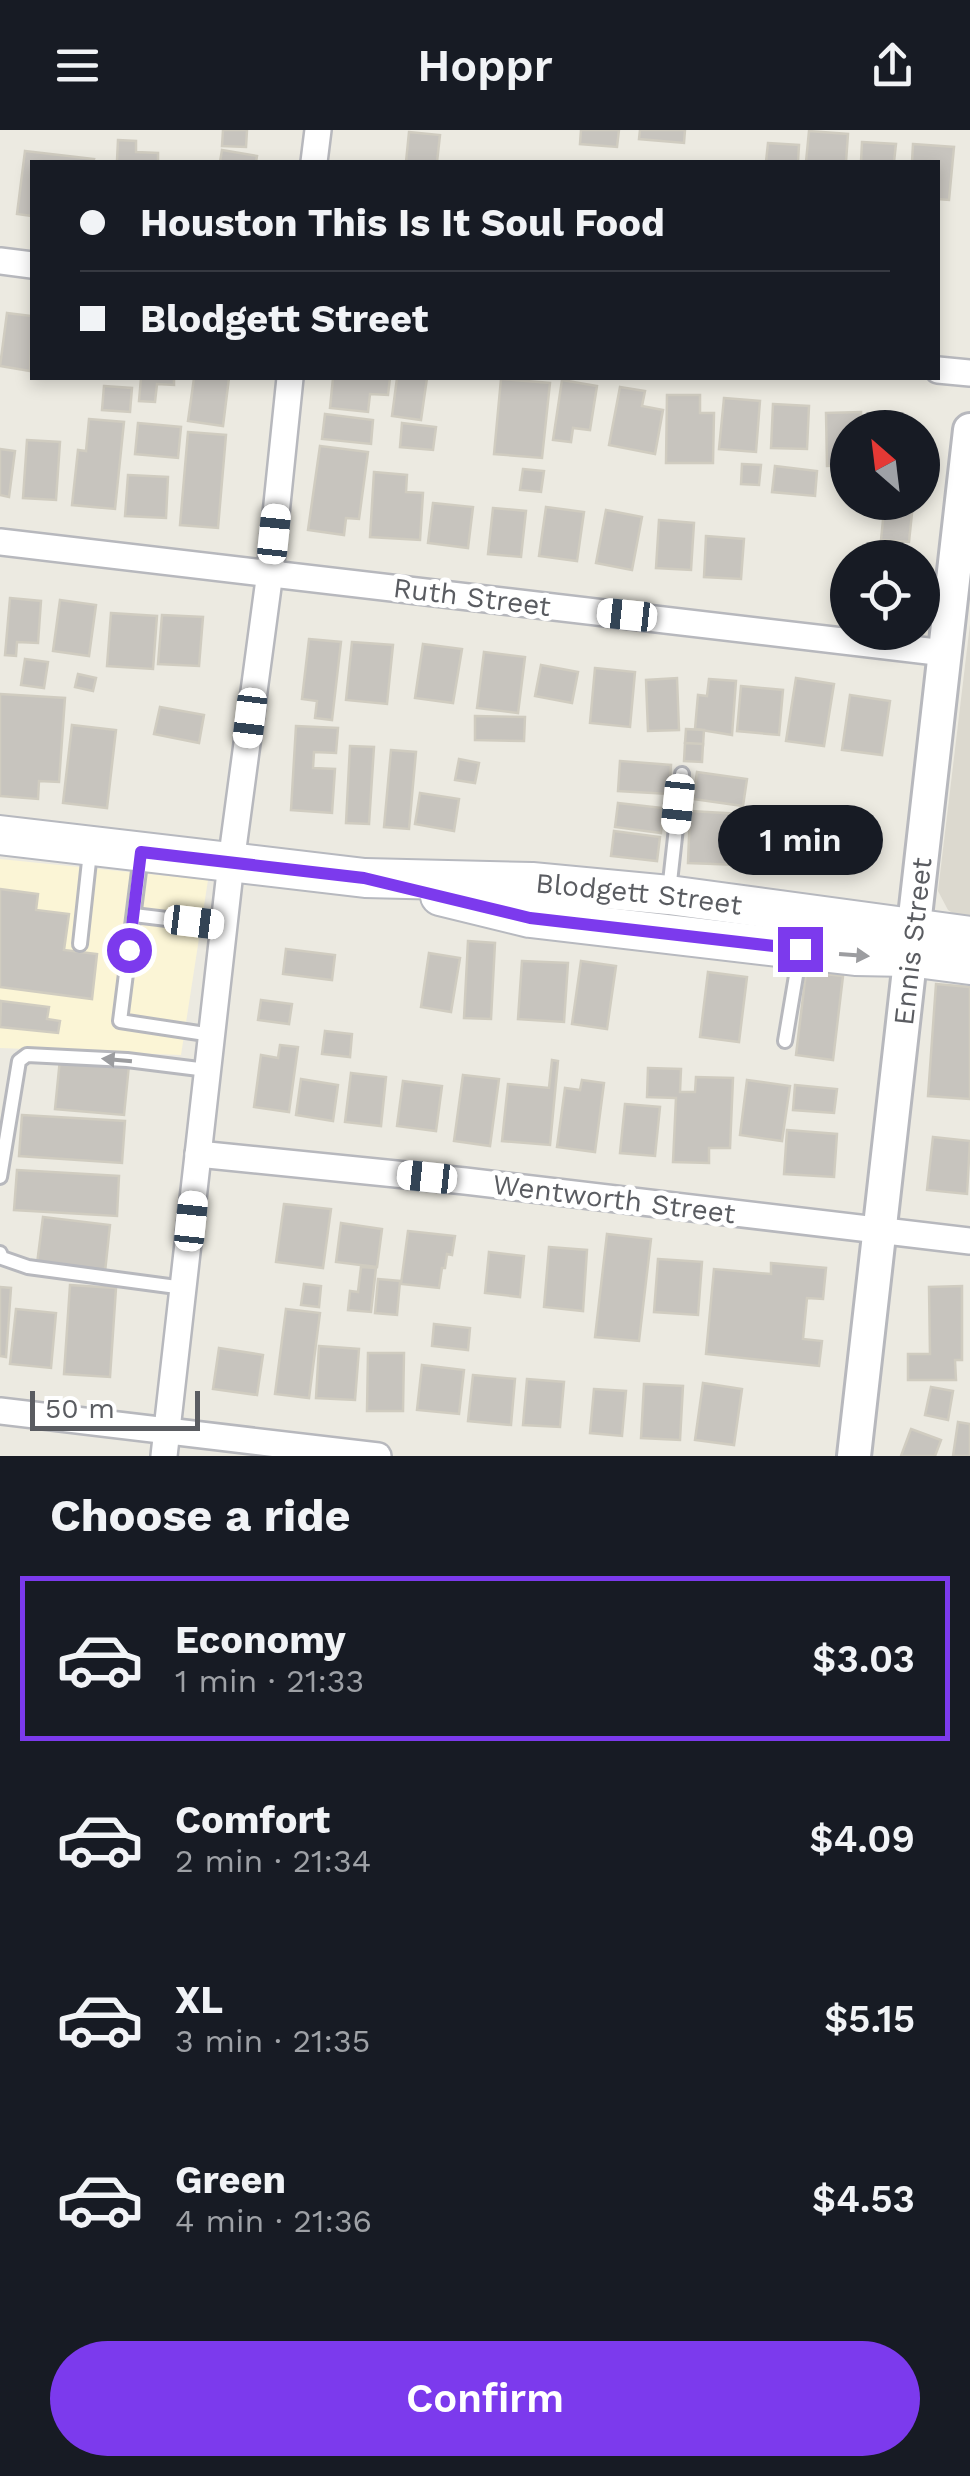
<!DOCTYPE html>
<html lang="en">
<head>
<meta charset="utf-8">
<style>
	:root { --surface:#171b24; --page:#242831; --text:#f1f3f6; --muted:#9ea1a6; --line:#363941; --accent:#7c3aed }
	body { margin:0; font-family:"Work Sans",sans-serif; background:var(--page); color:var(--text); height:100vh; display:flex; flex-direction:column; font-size:38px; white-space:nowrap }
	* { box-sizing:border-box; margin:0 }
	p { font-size:32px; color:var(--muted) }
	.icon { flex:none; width:55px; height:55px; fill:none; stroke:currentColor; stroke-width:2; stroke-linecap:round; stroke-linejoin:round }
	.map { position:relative; height:1326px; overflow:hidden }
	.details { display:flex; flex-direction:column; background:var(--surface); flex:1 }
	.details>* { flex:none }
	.banner { position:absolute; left:30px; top:30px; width:910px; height:220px; border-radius:0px; box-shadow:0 5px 15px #0003; display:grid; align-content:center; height:220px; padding:0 50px; background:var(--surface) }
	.needle { width:65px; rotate:332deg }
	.buttons { position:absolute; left:830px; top:280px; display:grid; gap:20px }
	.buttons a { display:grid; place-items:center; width:110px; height:110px; border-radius:50%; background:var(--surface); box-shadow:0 5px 15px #0003; font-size:50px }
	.scale { position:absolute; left:30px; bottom:25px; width:170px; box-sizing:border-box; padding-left:10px; border:5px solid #5a5c61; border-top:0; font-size:28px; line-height:35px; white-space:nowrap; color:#5a5c61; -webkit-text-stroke:8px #fff; paint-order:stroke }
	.end { position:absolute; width:45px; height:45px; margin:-22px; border:12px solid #7c3aed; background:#fff; box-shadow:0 0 0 5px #fff }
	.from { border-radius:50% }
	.bubble { position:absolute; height:70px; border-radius:35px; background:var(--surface); box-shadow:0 5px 15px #0003; font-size:32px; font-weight:600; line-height:70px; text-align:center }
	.car { position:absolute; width:30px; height:60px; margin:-30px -15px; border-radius:12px; box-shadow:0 0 8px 2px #0007; background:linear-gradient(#fff 24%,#345 0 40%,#fff 0 76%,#345 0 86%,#fff 0) }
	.banner b { display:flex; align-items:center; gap:35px; height:95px; font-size:38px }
	.banner b+b { border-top:2px solid var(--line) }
	.banner i { width:25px; height:25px; background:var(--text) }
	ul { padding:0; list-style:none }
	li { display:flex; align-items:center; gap:30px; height:165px; margin:0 20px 15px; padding:0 30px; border:5px solid transparent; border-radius:0px }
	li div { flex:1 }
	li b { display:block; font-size:38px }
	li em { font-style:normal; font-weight:600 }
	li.selected { border-color:var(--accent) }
	li>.icon { width:90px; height:90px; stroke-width:1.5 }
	h2 { padding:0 50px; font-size:45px; line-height:120px }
	.button { display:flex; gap:20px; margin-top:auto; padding:20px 50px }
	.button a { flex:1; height:115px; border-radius:60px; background:var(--accent); color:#fff; font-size:40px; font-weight:600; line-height:115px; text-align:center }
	header { display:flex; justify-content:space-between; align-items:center; height:130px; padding:0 50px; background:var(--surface); font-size:45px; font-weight:600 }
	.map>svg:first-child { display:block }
</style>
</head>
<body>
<header><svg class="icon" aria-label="menu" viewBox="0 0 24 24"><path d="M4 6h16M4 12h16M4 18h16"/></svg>Hoppr<svg class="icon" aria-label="share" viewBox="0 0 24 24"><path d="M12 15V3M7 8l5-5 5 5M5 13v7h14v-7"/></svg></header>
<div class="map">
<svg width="970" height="1326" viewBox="0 0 970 1326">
	<rect width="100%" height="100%" fill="#eceae1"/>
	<path fill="#fbf5d6" d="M0 729 208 750 181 925 0 918Z"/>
	<path fill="#dcd9cf" d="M970 494V789L960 788 948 780 938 761Z"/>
	<g fill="#c7c4be" stroke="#d0ccc0" stroke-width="2.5">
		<path d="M223 0H247L246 17 222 16Z"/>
		<path d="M581 0H619L617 17 580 14Z"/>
		<path d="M640 0H685L684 13 639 9Z"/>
		<path d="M809 1 848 4 846 32H806Z"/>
		<path d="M409 2 440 5 437 32H406Z"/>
		<path d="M118 10 136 11V22L158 23V32L117 31Z"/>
		<path d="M862 12 896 14 894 32H861Z"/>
		<path d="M768 13 799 15 798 32H766Z"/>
		<path d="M913 14 954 17 949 70 938 69V32H912Z"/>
		<path d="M222 20 257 26 256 32H220Z"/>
		<path d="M25 21 94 29 93 32H32V86L17 84Z"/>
		<path d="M7 183 32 186 30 241 0 236Z"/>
		<path d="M141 248H174V255L157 254 155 272 139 271Z"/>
		<path d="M194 248H229L223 296 188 291Z"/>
		<path d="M333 248H390L388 265 370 264 368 282 330 278Z"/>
		<path d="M397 248H427L421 290 392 286Z"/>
		<path d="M501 249 550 253 542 328 494 324Z"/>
		<path d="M562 250 597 256 590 300 573 298 571 312 553 310Z"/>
		<path d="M104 256 132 258 130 282 102 280Z"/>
		<path d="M620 257 645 261 642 276 663 280 655 324 609 315Z"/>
		<path d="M667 265H700V283H714L713 333H666Z"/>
		<path d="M724 268 760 271 756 322 719 319Z"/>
		<path d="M773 274 809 276 807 319 771 318Z"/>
		<path d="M861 282V298H848V335L827 336 826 283Z"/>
		<path d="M325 284 373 290 371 314 322 309Z"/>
		<path d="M878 287 913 290 912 298H877Z"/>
		<path d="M89 289 124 292 115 379 72 375 78 320 86 321Z"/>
		<path d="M138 293 181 297 178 328 135 324Z"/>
		<path d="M402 293 436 297 433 320 400 317Z"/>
		<path d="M188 302 226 305 218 398 180 395Z"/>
		<path d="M27 310 60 312 56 370 23 368Z"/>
		<path d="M320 316 368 322 359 389 346 388 344 405 308 400Z"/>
		<path d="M0 319 15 321 9 367 0 365Z"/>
		<path d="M742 334 761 335 759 355 741 354Z"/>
		<path d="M775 336 817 341 815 366 772 362Z"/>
		<path d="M523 339 544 341 541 362 520 360Z"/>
		<path d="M374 342 407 345 406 362 423 363 420 410 370 407Z"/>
		<path d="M128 345 168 347 166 388 125 386Z"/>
		<path d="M433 373 473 377 468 418 428 413Z"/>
		<path d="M546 377 584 382 577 431 539 426Z"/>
		<path d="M493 378 526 381 521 427 488 424Z"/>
		<path d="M606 380 642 387 632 440 596 433Z"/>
		<path d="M884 380 912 383 909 412 881 410Z"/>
		<path d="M659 390 694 393 691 440 656 438Z"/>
		<path d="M706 406 744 409 741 449 704 447Z"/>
		<path d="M870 417 904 421V428H869Z"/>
		<path d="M10 468 41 471 38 513 17 512 16 526 5 525Z"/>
		<path d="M60 470 96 475 89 526 53 521Z"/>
		<path d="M111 483 157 486 153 539 107 536Z"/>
		<path d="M162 485 203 487 199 536 158 534Z"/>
		<path d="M309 509 341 512 332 590 315 588 317 571 302 569Z"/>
		<path d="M352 512 393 515 387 574 346 570Z"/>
		<path d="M423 514 462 519 453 573 415 568Z"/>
		<path d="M484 522 525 527 518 583 477 578Z"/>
		<path d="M25 529 48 532 44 558 21 555Z"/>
		<path d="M541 535 578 542 572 573 535 566Z"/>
		<path d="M595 538 635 542 630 597 590 593Z"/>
		<path d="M78 544 96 548 93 561 75 557Z"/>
		<path d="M677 548 679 600 648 601 646 550Z"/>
		<path d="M796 548 834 554 824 616 786 611Z"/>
		<path d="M709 549 736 551 732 605 695 599 698 565 707 566Z"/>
		<path d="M741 556 783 560 779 605 737 601Z"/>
		<path d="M0 564 65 568 59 652 39 651 38 669 0 666Z"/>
		<path d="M850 565 890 571 882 625 842 620Z"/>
		<path d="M160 577 204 585 199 613 154 604Z"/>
		<path d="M475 586 525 587 524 611 475 610Z"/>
		<path d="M72 595 116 600 107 678 63 673Z"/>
		<path d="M296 596 338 598 336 623 314 622 313 638 335 639 332 683 291 680Z"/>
		<path d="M686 599 704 600 703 615 685 613Z"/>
		<path d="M685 613 703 614 702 632 684 631Z"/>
		<path d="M350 616 374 617 369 694 346 693Z"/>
		<path d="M391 620 416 622 409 699 384 697Z"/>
		<path d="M459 629 479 633 475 653 455 650Z"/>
		<path d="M620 631 671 635 669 664 618 661Z"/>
		<path d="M697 642 747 649 743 676 693 669Z"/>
		<path d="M420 663 459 669 454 701 415 694Z"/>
		<path d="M618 673 663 678 661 703 615 697Z"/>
		<path d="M690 681 742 684 739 735 688 733Z"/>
		<path d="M614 701 660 707 657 731 611 726Z"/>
		<path d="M0 759 38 764 36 780 69 784 64 820 97 824 92 869 0 857Z"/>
		<path d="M468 811 495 813 491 889 464 888Z"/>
		<path d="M286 819 335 825 332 850 283 844Z"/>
		<path d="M429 823 460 828 451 882 421 877Z"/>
		<path d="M522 831 568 833 564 892 518 889Z"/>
		<path d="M581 831 616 836 607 899 572 894Z"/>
		<path d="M708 842 747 847 739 912 700 907Z"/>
		<path d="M806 842 843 846 833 930 796 925Z"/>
		<path d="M936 854 970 857V969L928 966Z"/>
		<path d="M261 870 292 874 289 894 258 890Z"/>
		<path d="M1 871 49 877 47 889 60 891 58 903 0 897Z"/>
		<path d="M325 901 352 904 350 927 322 924Z"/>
		<path d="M280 915 298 917 289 982 254 977 261 925 278 928Z"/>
		<path d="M60 929 129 935 124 985 55 979Z"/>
		<path d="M552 930 558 931 550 1015 502 1011 508 954 549 958Z"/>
		<path d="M648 938 681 939 680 962H695L696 947 733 948 730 1018H709V1033L673 1032 676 968 647 967Z"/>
		<path d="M351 943 386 947 381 996 345 992Z"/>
		<path d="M463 945 499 949 490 1016 454 1011Z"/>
		<path d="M301 949 338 955 333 991 296 985Z"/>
		<path d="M582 950 604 953 595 1022 557 1017 565 958 580 960Z"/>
		<path d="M747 950 790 956 782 1011 740 1005Z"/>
		<path d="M403 951 442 956 436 1001 397 996Z"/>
		<path d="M795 955 837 959 834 983 793 980Z"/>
		<path d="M625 974 660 977 655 1026 620 1023Z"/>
		<path d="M22 985 125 991 122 1033 19 1026Z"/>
		<path d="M787 1000 837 1004 834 1047 784 1044Z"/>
		<path d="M933 1007 970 1011 967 1064 927 1060Z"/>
		<path d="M17 1040 119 1046 117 1086 14 1080Z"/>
		<path d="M284 1074 331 1079 323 1138 276 1132Z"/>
		<path d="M43 1087 110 1095 105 1142 37 1134Z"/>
		<path d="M341 1093 382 1099 377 1137 336 1132Z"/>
		<path d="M408 1101 455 1106 452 1125 447 1124 445 1138H442L439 1158 401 1154Z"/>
		<path d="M607 1104 651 1109 639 1211 595 1207Z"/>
		<path d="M549 1117 587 1120 583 1181 544 1177Z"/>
		<path d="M489 1122 524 1126 520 1167 485 1163Z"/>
		<path d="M658 1129 702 1132 698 1185 654 1182Z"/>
		<path d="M771 1133 826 1138 823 1169 807 1168 803 1209 822 1211 819 1236 706 1224 714 1139 771 1144Z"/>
		<path d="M361 1137 376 1138 371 1182 348 1180 350 1161 358 1162Z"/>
		<path d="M378 1149 400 1151 397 1185 375 1183Z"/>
		<path d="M304 1154 321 1156 319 1177 301 1175Z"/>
		<path d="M70 1155 116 1158 110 1247 64 1244Z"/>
		<path d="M962 1156V1230H955L956 1250H908V1224H930L929 1157Z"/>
		<path d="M0 1157 11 1158 6 1227 0 1226Z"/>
		<path d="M16 1179 56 1183 51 1238 10 1234Z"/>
		<path d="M286 1179 320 1183 309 1268 275 1264Z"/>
		<path d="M434 1194 470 1198 468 1220 432 1216Z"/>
		<path d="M319 1216 359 1219 355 1270 316 1268Z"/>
		<path d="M219 1218 263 1225 257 1265 213 1259Z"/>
		<path d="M368 1223H404L403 1281H367Z"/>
		<path d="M422 1235 464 1240 459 1284 417 1280Z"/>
		<path d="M473 1245 515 1249 511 1295 468 1291Z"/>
		<path d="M527 1249 564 1252 560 1297 523 1295Z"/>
		<path d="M703 1253 742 1259 734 1315 695 1310Z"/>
		<path d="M644 1254 683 1256 680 1310 641 1308Z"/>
		<path d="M931 1257 953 1261 948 1290 925 1285Z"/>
		<path d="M594 1259 626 1261 622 1306 590 1303Z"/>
		<path d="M958 1292 970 1294V1326H953Z"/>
		<path d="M911 1299 941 1310 935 1326H901Z"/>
	</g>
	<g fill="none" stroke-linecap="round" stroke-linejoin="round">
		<g stroke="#b7b8bd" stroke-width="18">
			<g id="service">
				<path d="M141 725 120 891 212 905"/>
				<path d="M669 761 682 644"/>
				<path d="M134 785 224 796"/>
				<path d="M80 814 90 722"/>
				<path d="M785 911 800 822"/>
				<path d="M0 1047 19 931 27 925 127 930 207 940"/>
				<path d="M0 1123 2 1128 28 1137 184 1158"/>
			</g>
		</g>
		<g stroke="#b7b8bd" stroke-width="30">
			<g id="minor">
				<path d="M314 32 318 0"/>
				<path d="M0 131 32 135"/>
				<path d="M938 240 970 243"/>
				<path d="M0 412 945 523"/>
				<path d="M198 1024 465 1051 970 1111"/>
				<path d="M0 1281 378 1326"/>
				<path d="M164 1326 231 733 270 442 290 248"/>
			</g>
		</g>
		<g stroke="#b7b8bd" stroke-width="38">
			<g id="tertiary">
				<path id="s1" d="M854 1326 970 300"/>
			</g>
		</g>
		<g stroke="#b7b9bf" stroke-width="42">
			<g id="secondary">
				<path id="s2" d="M0 705 365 748 532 752 669 765 970 806"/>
				<path d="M440 766 530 788 855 826 909 827 970 835"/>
			</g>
		</g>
		<use href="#service" stroke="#fff" stroke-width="12"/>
		<use href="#minor" stroke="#fff" stroke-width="25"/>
		<use href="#tertiary" stroke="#fff" stroke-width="32"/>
		<use href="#secondary" stroke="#fff" stroke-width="38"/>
	</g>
	<defs><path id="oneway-solid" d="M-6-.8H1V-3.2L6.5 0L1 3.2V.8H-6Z" transform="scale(2.5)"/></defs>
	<g fill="#9c9da0">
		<use href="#oneway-solid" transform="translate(854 825) rotate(4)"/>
		<use href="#oneway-solid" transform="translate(117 930) rotate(-175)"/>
	</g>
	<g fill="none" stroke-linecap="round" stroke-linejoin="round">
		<path stroke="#7c3aed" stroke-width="12" d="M129 820 141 722 364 748 530 788 800 819"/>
	</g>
	<g text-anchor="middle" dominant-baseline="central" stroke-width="10" stroke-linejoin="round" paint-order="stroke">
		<g font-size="28" fill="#5a5c61" stroke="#fff">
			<text transform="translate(472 467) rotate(7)">Ruth Street</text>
			<text stroke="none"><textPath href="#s2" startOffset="642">Blodgett Street</textPath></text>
			<text stroke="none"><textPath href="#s1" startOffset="518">Ennis Street</textPath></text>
			<text transform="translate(614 1069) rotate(7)">Wentworth Street</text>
		</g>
	</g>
</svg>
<div class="buttons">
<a><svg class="needle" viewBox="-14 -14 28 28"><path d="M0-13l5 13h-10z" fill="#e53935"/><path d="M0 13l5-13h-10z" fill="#9ea1a6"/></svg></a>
<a><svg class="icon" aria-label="locate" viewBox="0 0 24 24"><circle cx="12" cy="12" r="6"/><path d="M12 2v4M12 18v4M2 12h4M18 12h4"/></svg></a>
</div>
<div class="scale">50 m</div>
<i class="end from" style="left:129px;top:820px"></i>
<i class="end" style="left:800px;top:819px"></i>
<div class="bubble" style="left:718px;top:675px;width:165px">1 min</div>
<i class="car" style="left:274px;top:404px;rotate:6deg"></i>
<i class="car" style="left:627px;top:485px;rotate:276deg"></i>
<i class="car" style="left:250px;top:588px;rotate:187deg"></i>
<i class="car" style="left:678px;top:674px;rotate:186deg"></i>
<i class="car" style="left:194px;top:792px;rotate:97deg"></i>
<i class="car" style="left:427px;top:1047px;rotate:276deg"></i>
<i class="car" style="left:191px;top:1091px;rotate:6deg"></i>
<div class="banner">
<b><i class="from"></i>Houston This Is It Soul Food</b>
<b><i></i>Blodgett Street</b>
</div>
</div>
<section class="details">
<h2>Choose a ride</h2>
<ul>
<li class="selected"><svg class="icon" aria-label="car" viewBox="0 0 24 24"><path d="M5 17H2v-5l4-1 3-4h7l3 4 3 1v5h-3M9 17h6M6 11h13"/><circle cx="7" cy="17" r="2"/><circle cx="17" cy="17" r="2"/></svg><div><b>Economy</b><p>1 min · 21:33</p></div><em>$3.03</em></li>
<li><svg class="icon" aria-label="car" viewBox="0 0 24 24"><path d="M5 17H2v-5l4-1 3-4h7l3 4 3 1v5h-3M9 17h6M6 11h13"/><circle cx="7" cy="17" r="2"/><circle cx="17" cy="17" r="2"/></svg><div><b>Comfort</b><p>2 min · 21:34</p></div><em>$4.09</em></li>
<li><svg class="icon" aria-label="car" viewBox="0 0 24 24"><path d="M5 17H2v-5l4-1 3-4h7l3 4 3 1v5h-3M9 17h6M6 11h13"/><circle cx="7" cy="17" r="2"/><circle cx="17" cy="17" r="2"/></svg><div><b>XL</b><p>3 min · 21:35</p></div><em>$5.15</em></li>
<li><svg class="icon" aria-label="car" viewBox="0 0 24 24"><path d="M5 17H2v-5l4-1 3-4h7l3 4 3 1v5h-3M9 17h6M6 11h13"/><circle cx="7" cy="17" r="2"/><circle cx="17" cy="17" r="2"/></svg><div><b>Green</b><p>4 min · 21:36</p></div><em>$4.53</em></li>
</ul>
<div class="button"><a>Confirm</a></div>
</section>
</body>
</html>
